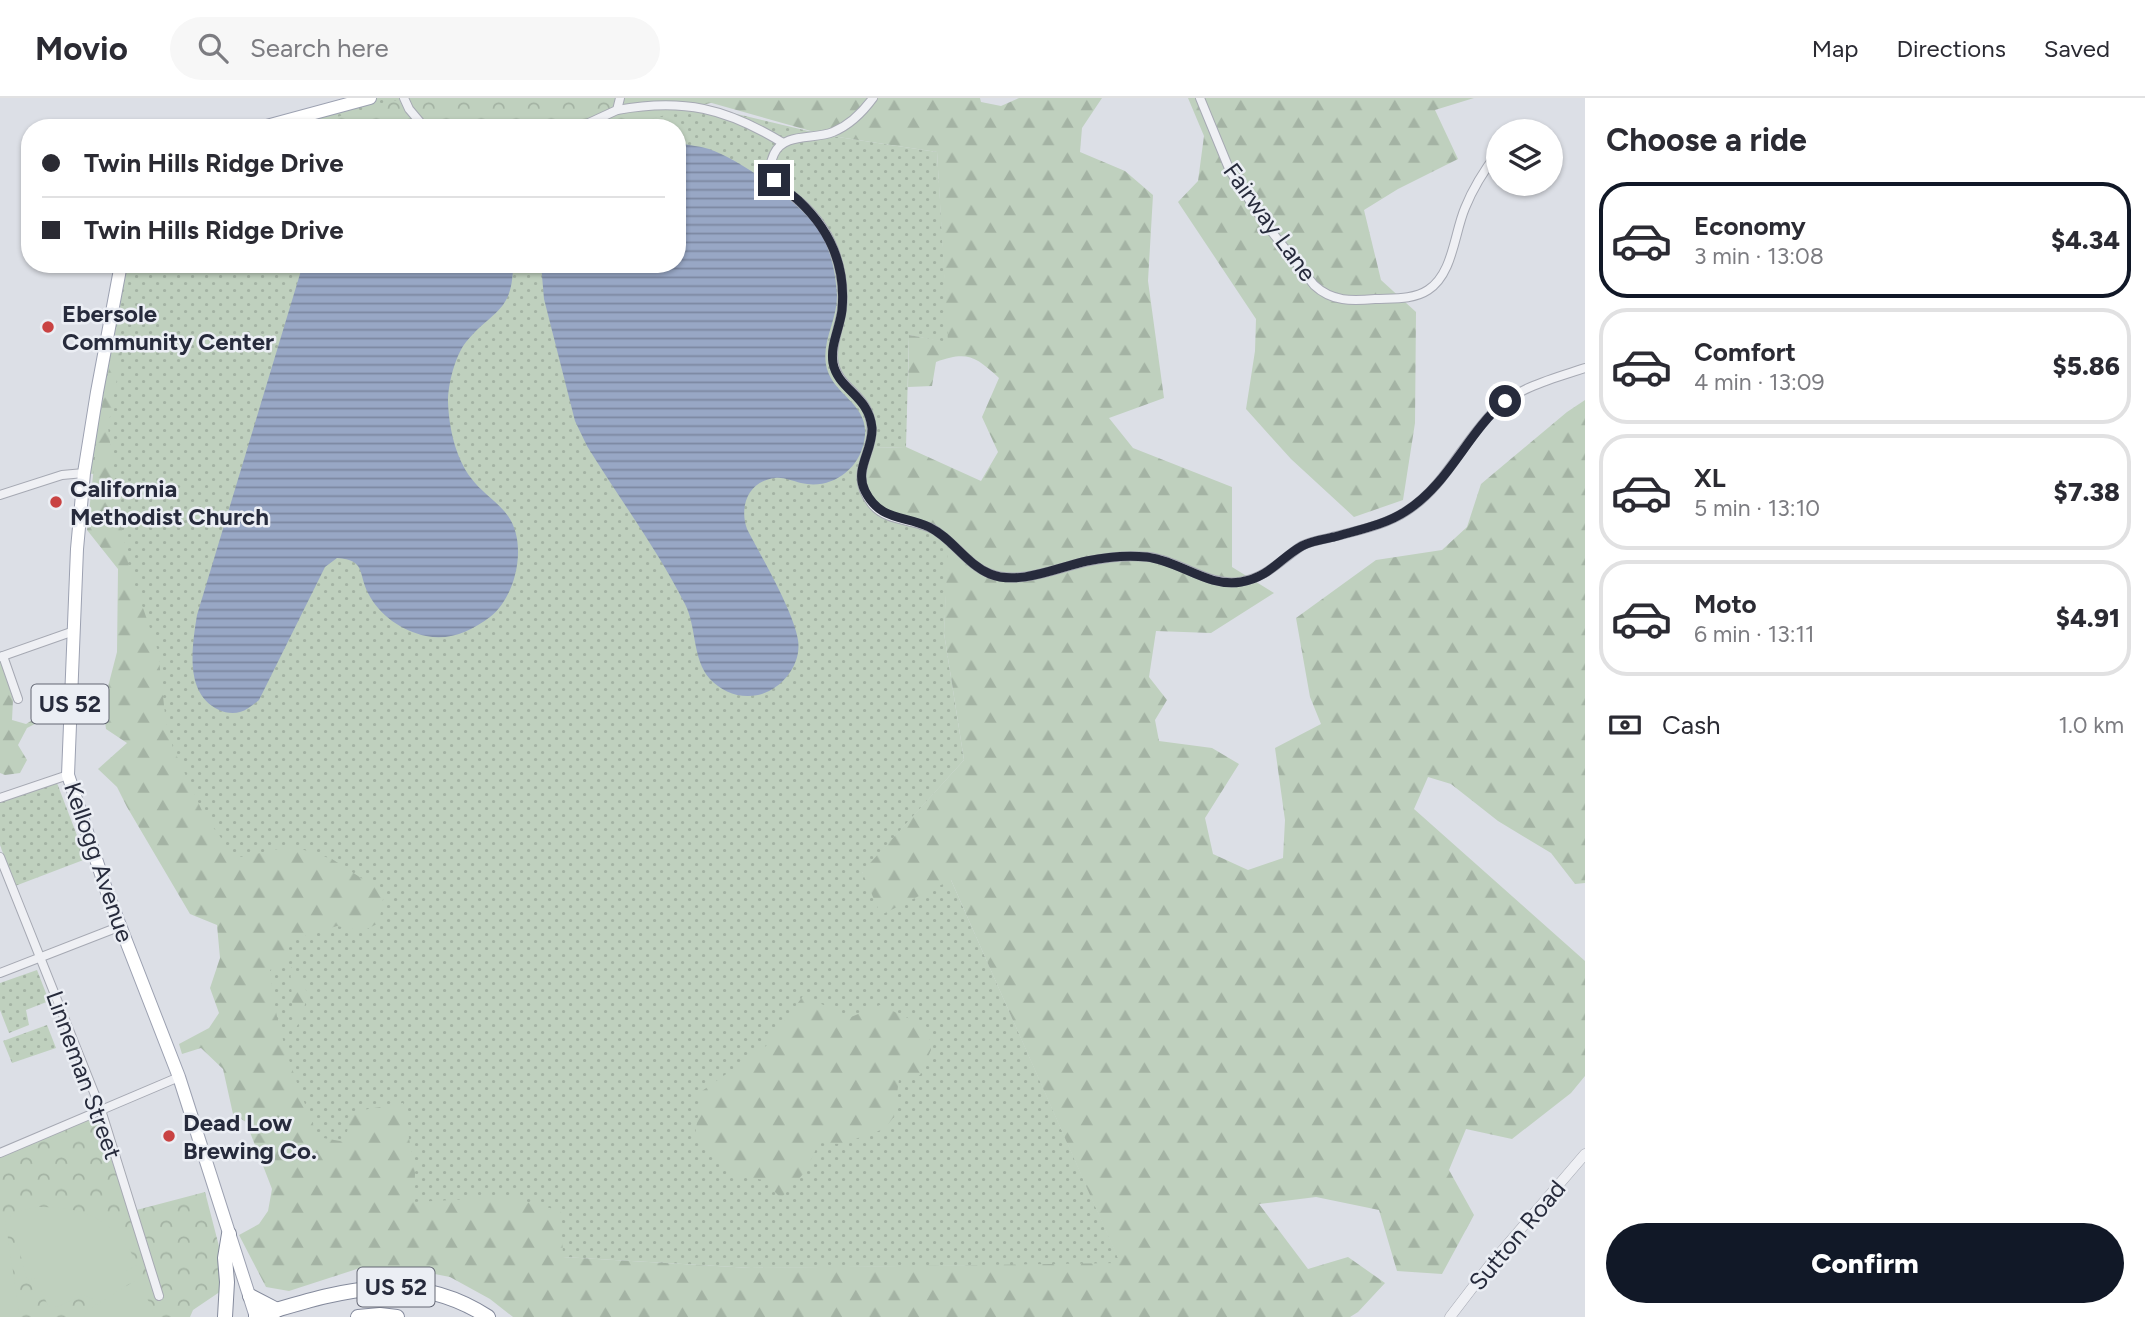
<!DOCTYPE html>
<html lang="en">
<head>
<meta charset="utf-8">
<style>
	:root { --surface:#fff; --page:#f7f7f7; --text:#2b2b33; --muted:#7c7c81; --line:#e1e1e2; --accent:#111827 }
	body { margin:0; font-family:Figtree,sans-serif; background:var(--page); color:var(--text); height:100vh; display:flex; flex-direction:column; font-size:26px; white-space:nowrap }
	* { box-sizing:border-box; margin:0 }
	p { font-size:23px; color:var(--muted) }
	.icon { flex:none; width:38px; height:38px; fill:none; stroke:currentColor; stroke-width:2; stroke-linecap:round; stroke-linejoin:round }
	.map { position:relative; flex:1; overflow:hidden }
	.side { display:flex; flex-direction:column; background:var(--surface); width:560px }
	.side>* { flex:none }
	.guide { position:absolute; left:21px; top:21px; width:665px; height:154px; border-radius:28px; box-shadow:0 2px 5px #0004; display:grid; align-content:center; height:154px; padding:0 21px; background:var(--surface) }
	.fabs { position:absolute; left:1486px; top:21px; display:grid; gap:14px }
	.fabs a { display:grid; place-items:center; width:77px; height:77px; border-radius:50%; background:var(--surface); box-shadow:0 2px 5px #0004; font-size:35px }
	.end { position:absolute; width:32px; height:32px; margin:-16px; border:9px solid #272b3c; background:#fff; box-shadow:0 0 0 4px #fff }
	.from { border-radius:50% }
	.guide b { display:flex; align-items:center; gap:24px; height:66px; font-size:26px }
	.guide b+b { border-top:2px solid var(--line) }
	.guide i { width:18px; height:18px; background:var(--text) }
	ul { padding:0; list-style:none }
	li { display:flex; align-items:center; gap:21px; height:116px; margin:0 14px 10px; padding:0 7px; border:4px solid var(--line); border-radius:28px }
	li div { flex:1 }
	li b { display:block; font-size:26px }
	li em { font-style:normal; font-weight:800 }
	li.current { border-color:var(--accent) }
	li>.icon { width:63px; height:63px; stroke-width:1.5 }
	h2 { padding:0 21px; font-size:32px; line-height:84px }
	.pay { display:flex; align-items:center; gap:18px; height:77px; padding:0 21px; font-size:26px }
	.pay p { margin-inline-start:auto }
	.primary-button { display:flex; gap:14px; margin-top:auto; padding:14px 21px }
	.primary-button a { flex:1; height:80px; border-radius:42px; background:var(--accent); color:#fff; font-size:28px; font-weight:800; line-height:80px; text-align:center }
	header { display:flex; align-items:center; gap:42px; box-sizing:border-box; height:98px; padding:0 35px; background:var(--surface); border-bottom:2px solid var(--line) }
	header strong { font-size:33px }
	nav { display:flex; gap:38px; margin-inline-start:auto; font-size:24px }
	.search { width:490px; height:63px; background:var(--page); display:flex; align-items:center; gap:18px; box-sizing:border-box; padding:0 24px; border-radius:38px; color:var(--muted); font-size:26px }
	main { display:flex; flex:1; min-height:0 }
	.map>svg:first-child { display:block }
</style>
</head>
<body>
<header>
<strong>Movio</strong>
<div class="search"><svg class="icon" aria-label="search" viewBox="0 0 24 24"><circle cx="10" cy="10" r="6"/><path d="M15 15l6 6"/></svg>Search here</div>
<nav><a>Map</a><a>Directions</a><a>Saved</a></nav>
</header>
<main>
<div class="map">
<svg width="1585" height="1219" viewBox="0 0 1585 1219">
	<defs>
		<pattern id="grass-dots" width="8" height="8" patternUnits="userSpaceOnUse" patternTransform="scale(1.75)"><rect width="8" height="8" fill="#bfd0be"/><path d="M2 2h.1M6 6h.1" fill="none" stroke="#a4b3a4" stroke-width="1.8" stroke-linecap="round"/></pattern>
		<pattern id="forest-firs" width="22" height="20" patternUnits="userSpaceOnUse" patternTransform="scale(1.75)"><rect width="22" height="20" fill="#bfd0be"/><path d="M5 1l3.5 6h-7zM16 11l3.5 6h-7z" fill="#a4b3a4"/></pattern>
		<pattern id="park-crowns" width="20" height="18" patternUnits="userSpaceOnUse" patternTransform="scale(1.75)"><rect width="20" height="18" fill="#bfd0be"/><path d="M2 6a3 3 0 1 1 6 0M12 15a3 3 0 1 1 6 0" fill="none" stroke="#a4b3a4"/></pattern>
		<pattern id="water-rules" width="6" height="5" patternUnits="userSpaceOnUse" patternTransform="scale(1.75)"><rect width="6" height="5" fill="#98a7c5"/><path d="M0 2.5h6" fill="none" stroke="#7c88a1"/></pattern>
	</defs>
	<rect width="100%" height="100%" fill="#dcdfe6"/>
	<g fill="url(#grass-dots)">
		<path d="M370 0H404L425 30H259Z"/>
		<path d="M695 6 825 37 937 54 949 245 909 237 906 349 870 350 911 423 949 442 944 535 964 662 862 775 951 782 1121 1166 751 1170 563 1159 346 1120 160 645 103 377 84 375 121 166H677V30H578Z"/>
		<path d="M57 685 86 761 15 788 0 747V704Z"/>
		<path d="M37 872 49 903 26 912 29 927 9 935 0 912V885Z"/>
		<path d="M47 927 56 950 12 965 3 943Z"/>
	</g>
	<g fill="url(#forest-firs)">
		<path d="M694 0H980L981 4 1001 8 1019 0H1102L1082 30 1080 54 1125 73 1153 97 1148 183 1164 300 1109 320 1133 350 1232 389V469L1274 495 1211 535 1156 533 1149 579 1167 602 1155 622 1159 643 1212 650 1239 666 1205 720 1213 756 1248 772 1283 760 1285 722 1275 650 1321 626 1310 599 1296 520 1376 462 1442 452 1467 429 1481 386 1567 314 1585 302V785L1575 786 1551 755 1498 723 1451 686 1428 679 1414 711 1585 863V978L1571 995 1512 1041 1466 1031 1449 1072 1474 1117 1442 1176 1397 1173 1379 1112 1316 1099 1259 1106 1308 1171 1348 1159 1385 1185 1358 1214 1350 1219H513L490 1201 450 1179 409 1171 360 1170 289 1193 266 1189 239 1137 259 1126 268 1113 272 1091 246 1024 233 1016 223 971 201 950 182 956 179 946 209 930 219 915 210 890 220 860 217 827 190 816 127 709 117 689 98 671 127 645 106 631 103 608 117 554 118 471 87 432 99 323 114 245 123 249 108 329 120 422 129 470 158 553 166 625 173 650 204 717 236 760 292 748 332 761 384 795 379 825 363 833 337 828 289 843V863L270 872C274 930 297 986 318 1039L345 1044 351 1014 403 1005 415 1075 414 1104 509 1099 561 1113 563 1159 751 1170 1120 1165 951 782 881 817 862 774 964 662 944 535 948 442 935 433 886 416 863 390 870 350 906 349 981 383 998 354 982 319 999 280C975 258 967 253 936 264L932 288 908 289 909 237 948 244 937 54 825 37Z"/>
		<path d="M1188 0H1474L1435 12 1458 61 1398 91 1364 112 1381 182 1416 214 1415 325 1403 402 1354 419 1291 361 1246 311 1255 253 1256 221 1178 104 1198 83 1204 38Z"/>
		<path d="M0 562H2L13 602 12 622 26 626 44 615 59 599 58 614 27 630 18 647 27 662 20 675 5 677 0 675Z"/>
		<path d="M290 868C293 871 299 876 302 880 312 897 302 919 294 934Z"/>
		<path d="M803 898 851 919 880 907 927 929 931 952 920 977 899 981 894 1019 884 1031 841 1046 819 1045 805 1074 781 1100 763 1082 732 1076 695 1037 702 993 766 948Z"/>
	</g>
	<g fill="url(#park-crowns)">
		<path d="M404 0H729L617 30H298Z"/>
		<path d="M91 1021H98L129 1114 205 1094 222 1160 224 1191 193 1212 190 1219H0V1058Z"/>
	</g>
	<g fill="#bfd0be">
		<path d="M37 1109C86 1108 114 1122 138 1166L125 1174 126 1179 93 1201 83 1197 57 1209 48 1208 36 1180 27 1182 10 1116Z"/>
		<path d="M5 1121 19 1212 14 1219H0V1122Z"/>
		<path d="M136 1182 149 1204 155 1219H84L86 1213Z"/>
	</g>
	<g fill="url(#water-rules)">
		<path d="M677 45C688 47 699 48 709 51 741 62 800 104 819 132 831 151 836 176 837 198 837 224 820 245 827 271 835 299 872 307 864 344 858 373 830 392 801 385 792 383 784 379 775 380 748 383 739 409 747 431 761 458 794 514 798 542 802 567 781 592 758 597 740 601 722 594 710 581 692 561 697 530 685 506 657 451 619 400 587 348L575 323 544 201 541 166H677Z"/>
		<path d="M303 166H513C513 215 492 212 466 244 455 258 448 286 448 304 449 329 455 359 471 380 481 394 497 403 508 418 528 446 516 499 490 519 471 533 450 543 426 538 402 533 379 517 368 495 358 475 366 462 337 460L325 469 259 602C254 606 247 612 240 614 234 616 225 615 219 612 184 596 192 549 197 517Z"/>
	</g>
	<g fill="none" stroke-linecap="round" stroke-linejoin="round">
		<g stroke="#a6a9b3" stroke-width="10">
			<g id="minor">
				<path d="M404 0 409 11 425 30"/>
				<path d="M873 0C862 15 850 27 833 34 814 42 784 34 774 56 770 64 769 75 774 82 779 89 788 94 794 99 812 113 826 131 834 152 841 171 844 191 842 211 839 235 824 259 841 281 849 292 861 299 867 312 885 352 843 368 872 406 886 424 914 421 933 431 954 443 968 468 991 476 1021 487 1059 469 1089 463 1108 459 1129 457 1149 459 1182 463 1210 491 1244 483 1268 478 1281 462 1300 449 1309 443 1322 442 1332 439 1357 433 1386 427 1408 412 1446 387 1463 343 1495 312 1518 289 1555 280 1585 270"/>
				<path d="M1200 0 1230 73 1264 124 1314 187C1332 204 1352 203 1375 201 1392 200 1413 202 1428 192 1453 176 1454 136 1465 110 1473 90 1485 71 1498 54"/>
				<path d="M617 12C683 0 726 10 783 45"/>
				<path d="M578 30 617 12 620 0"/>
				<path d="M1517 33H1518"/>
				<path d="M0 397 62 377 84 375"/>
				<path d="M3 558 18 601"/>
				<path d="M0 559 74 533"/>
				<path d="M0 700 68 677"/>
				<path d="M0 759 101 1012 159 1198"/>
				<path d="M0 875 121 828"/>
				<path d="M0 1055 179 979"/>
			</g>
		</g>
		<g stroke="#a6a9b3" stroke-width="11">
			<path id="tertiary" d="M1450 1219 1489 1168 1585 1056"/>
		</g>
		<g stroke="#9ca1b1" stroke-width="14">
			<g id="primary">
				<path d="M259 30 370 0"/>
				<path d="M121 166 97 294 84 375 77 451 68 677 107 794 179 979 256 1219"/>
			</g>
		</g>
		<g stroke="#848a9c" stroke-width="16">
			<g id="motorway">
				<path d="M250 1198 277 1212"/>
				<path d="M256 1218C337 1194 410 1168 488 1219"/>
				<path d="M225 1219 227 1184 225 1160 229 1136"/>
				<path d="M358 1219 380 1217 397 1219"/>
			</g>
		</g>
		<use href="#minor" stroke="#eff0f4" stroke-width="8"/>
		<use href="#tertiary" stroke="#eff0f4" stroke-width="10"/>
		<use href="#primary" stroke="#fff" stroke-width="12"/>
		<use href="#motorway" stroke="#fff" stroke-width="14"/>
	</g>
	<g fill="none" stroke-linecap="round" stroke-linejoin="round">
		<path stroke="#272b3c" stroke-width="9" d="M774 82C782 90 791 96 799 103 830 132 846 169 842 212 840 230 830 247 833 265 838 292 869 297 872 330 873 353 854 371 865 393 880 423 903 417 929 429 952 440 966 466 990 476 1019 488 1058 469 1087 463 1106 459 1127 457 1147 459 1180 463 1208 490 1241 484 1270 479 1280 460 1302 448 1311 443 1324 441 1334 439 1358 432 1385 427 1406 413 1449 386 1467 335 1505 303"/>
	</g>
	<g fill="#c94343" stroke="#ebeef4" stroke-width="2.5">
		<circle cx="48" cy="229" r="7"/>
		<circle cx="56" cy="404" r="7"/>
		<circle cx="169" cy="1038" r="7"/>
	</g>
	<g text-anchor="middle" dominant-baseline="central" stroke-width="5" stroke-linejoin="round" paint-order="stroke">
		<g fill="#ebeef4" stroke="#626673" stroke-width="2">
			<rect x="31.5" y="586.5" width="77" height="39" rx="5"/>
			<rect x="357.5" y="1169.5" width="77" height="39" rx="5"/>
		</g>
		<g font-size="23" font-weight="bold" fill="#272b3c">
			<text x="70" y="606">US 52</text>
			<text x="396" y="1189">US 52</text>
		</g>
		<g font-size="24" fill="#272b3c" stroke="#ebeef4">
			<text transform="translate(1270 124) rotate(54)">Fairway Lane</text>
			<text transform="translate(99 764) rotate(71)">Kellogg Avenue</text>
			<text transform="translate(84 977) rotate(70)">Linneman Street</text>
			<text transform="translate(1517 1137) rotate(-50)">Sutton Road</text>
		</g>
		<g font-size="24" font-weight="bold" fill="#272b3c" stroke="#ebeef4" text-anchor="start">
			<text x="62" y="215">Ebersole<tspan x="62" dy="28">Community Center</tspan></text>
			<text x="70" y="390">California<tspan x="70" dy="28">Methodist Church</tspan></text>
			<text x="183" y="1024">Dead Low<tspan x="183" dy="28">Brewing Co.</tspan></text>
		</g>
	</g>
</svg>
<div class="fabs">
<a><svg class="icon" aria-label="layers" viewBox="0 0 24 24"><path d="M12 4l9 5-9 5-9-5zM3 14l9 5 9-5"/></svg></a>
</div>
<i class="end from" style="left:1505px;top:303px"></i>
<i class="end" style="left:774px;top:82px"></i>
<div class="guide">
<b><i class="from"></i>Twin Hills Ridge Drive</b>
<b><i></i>Twin Hills Ridge Drive</b>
</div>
</div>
<section class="side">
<h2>Choose a ride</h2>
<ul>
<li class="current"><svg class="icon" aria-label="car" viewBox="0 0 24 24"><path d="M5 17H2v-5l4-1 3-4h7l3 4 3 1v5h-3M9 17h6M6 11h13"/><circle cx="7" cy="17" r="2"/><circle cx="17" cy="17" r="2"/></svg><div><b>Economy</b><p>3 min · 13:08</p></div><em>$4.34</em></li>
<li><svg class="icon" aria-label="car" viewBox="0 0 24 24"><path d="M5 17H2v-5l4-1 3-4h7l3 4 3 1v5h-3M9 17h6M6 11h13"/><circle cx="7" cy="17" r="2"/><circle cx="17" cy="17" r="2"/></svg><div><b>Comfort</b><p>4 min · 13:09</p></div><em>$5.86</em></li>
<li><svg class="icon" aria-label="car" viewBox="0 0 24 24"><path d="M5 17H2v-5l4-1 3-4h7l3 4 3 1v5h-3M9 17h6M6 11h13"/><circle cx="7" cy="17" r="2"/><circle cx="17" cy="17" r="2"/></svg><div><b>XL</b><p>5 min · 13:10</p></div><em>$7.38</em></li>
<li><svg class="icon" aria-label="car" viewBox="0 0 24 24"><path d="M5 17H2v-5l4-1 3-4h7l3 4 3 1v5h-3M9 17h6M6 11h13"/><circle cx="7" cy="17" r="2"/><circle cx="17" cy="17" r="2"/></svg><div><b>Moto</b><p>6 min · 13:11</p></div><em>$4.91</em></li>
</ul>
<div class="pay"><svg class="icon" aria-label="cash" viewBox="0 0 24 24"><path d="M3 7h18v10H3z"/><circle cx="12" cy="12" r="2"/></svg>Cash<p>1.0 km</p></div>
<div class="primary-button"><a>Confirm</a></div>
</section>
</main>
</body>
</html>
